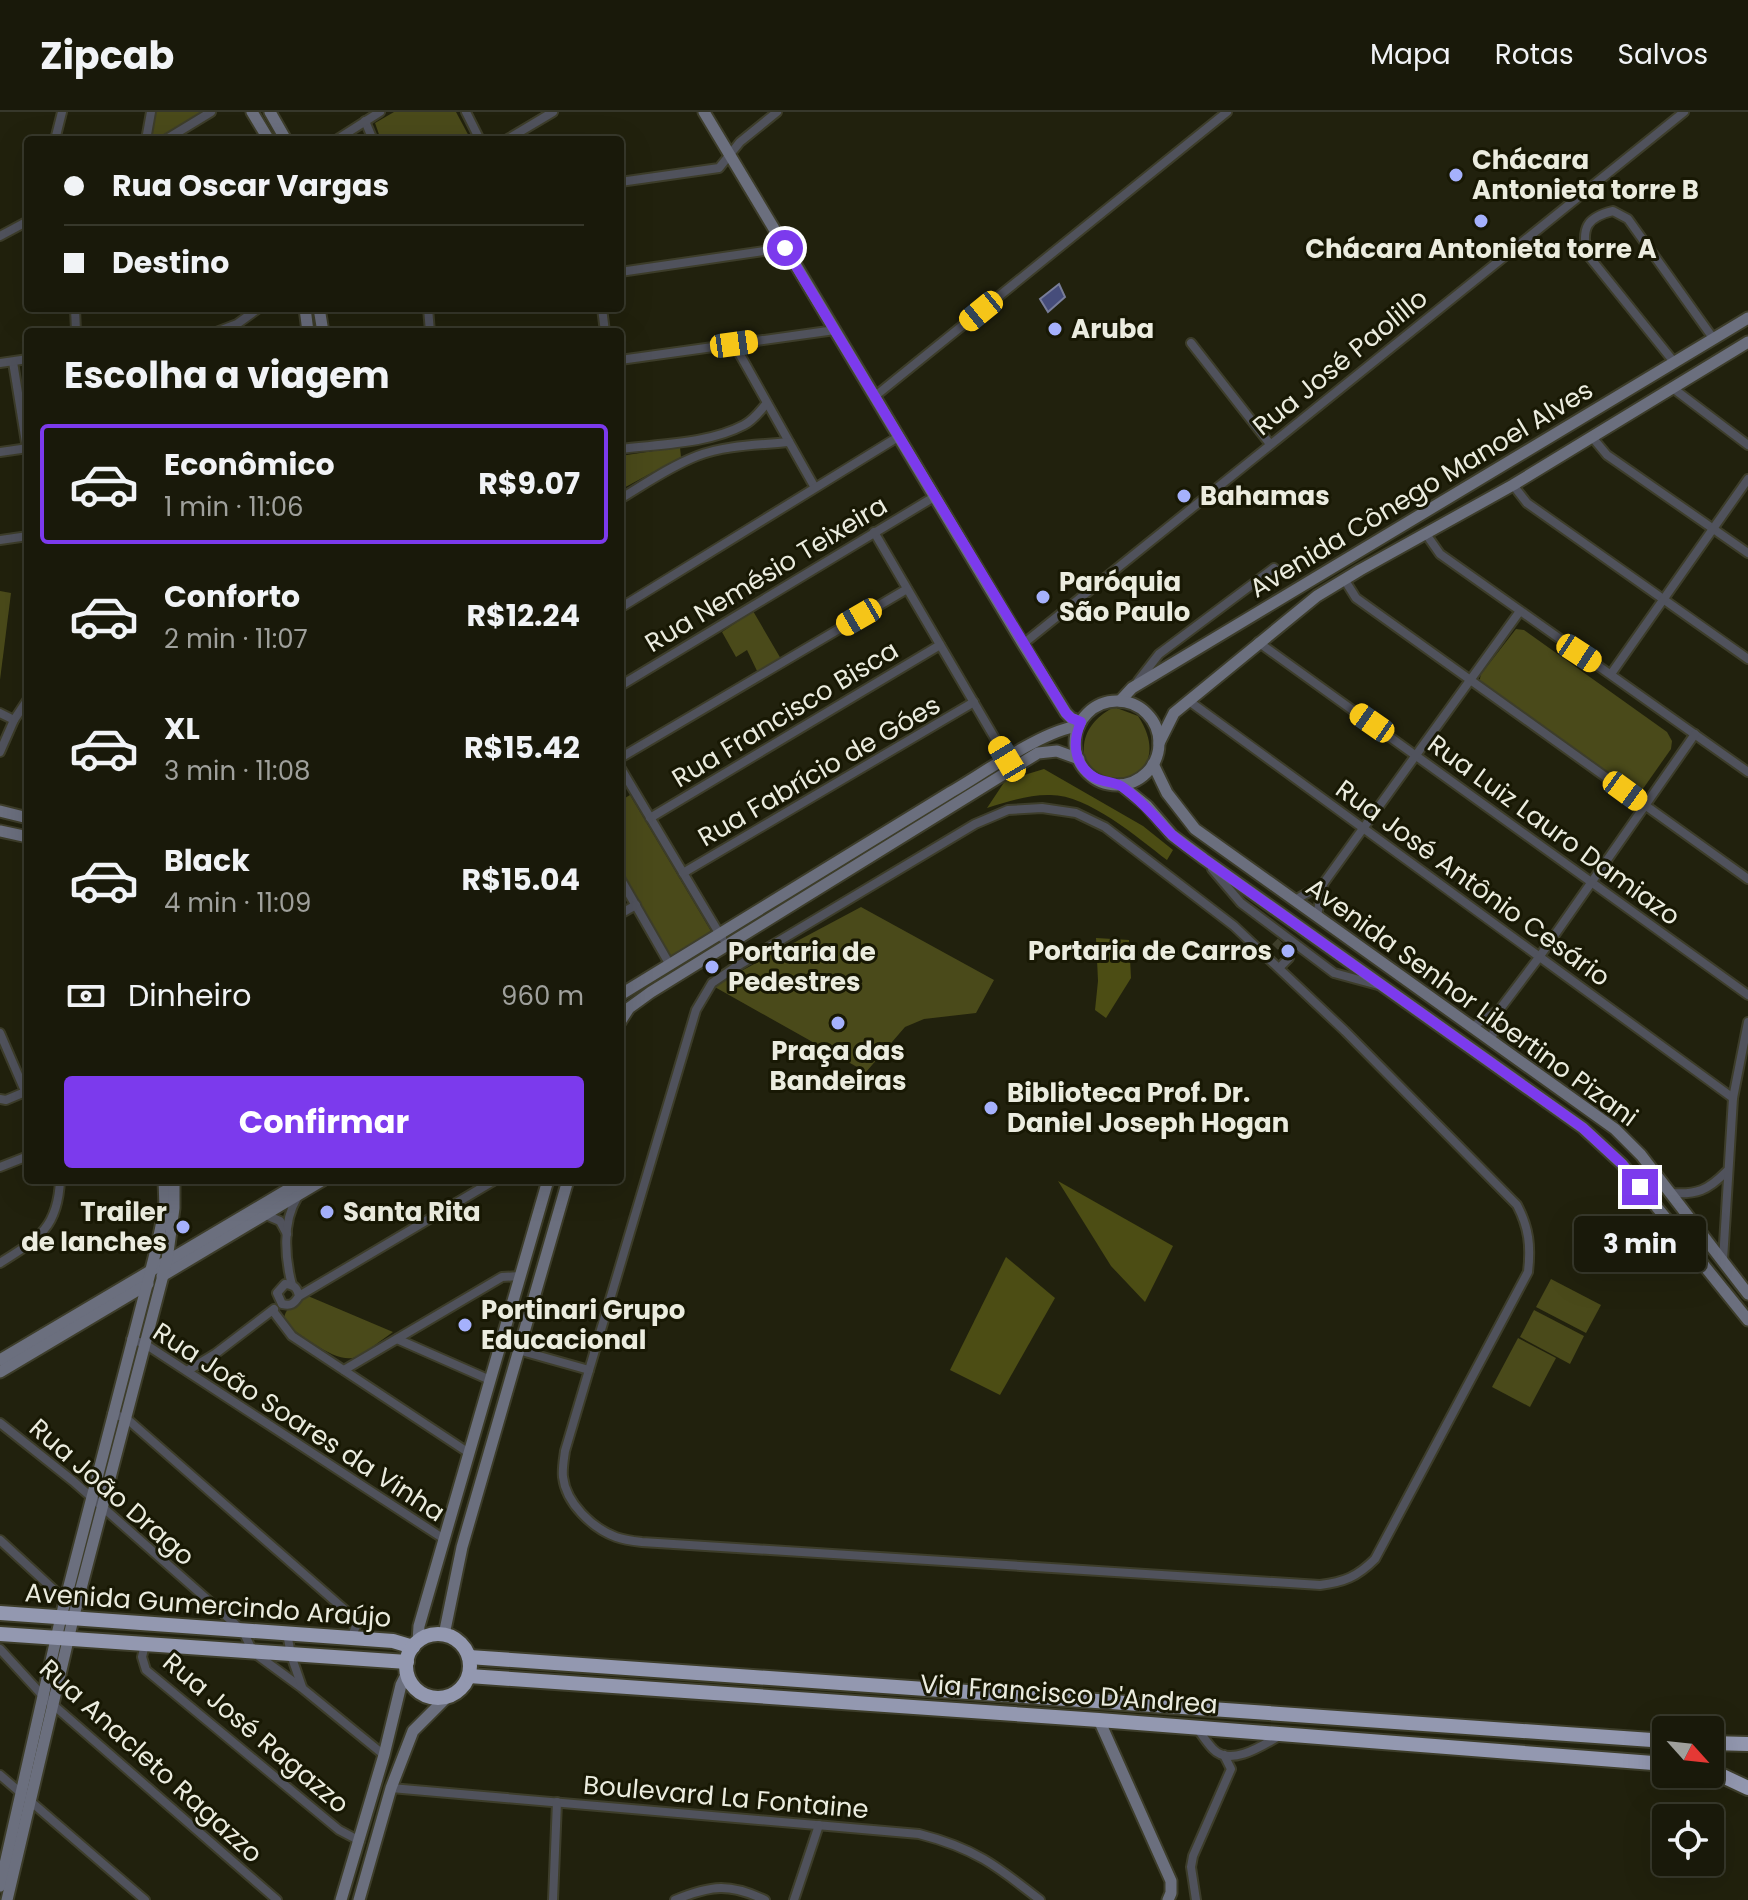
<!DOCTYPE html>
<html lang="pt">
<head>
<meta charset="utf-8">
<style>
	:root { --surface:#19190a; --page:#262618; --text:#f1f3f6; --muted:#9fa09c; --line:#37382b; --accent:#7c3aed }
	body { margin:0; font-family:Poppins,sans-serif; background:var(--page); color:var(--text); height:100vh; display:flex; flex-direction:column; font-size:30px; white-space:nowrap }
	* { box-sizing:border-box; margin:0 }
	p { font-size:26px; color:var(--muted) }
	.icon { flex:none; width:44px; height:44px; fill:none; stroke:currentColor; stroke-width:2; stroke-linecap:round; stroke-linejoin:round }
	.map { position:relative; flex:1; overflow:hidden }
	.drawer { position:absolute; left:24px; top:216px; width:600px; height:856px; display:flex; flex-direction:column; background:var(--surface); border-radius:8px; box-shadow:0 8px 32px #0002,0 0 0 2px var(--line) }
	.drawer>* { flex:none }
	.top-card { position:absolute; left:24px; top:24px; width:600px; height:176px; border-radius:8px; box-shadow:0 8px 32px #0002,0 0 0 2px var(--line); display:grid; align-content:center; height:176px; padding:0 40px; background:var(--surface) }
	.needle { width:52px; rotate:117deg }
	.controls { position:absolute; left:1652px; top:1604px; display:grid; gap:16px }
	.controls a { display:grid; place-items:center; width:72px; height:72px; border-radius:8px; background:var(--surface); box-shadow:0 8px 32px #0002,0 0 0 2px var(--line); font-size:40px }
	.end { position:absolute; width:36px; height:36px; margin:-18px; border:10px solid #7c3aed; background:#fff; box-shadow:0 0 0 4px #fff }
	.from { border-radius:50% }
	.bubble { position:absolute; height:56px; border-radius:8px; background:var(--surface); box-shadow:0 8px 32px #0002,0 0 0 2px var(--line); font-size:26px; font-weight:700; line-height:56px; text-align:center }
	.car { position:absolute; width:24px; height:48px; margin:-24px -12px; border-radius:10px; box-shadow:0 0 6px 2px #0007; background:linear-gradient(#f5c518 24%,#345 0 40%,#f5c518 0 76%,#345 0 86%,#f5c518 0) }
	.top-card b { display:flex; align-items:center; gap:28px; height:76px; font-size:30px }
	.top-card b+b { border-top:2px solid var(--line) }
	.top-card i { width:20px; height:20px; background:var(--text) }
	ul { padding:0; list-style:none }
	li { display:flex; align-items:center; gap:24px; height:120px; margin:0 16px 12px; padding:0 24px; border:4px solid transparent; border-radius:8px }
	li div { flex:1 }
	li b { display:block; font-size:30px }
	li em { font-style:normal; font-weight:700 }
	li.on { border-color:var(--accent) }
	li>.icon { width:72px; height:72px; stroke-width:1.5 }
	h2 { padding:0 40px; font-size:36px; line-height:96px }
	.pay { display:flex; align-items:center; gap:20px; height:88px; padding:0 40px; font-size:30px }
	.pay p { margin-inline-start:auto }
	.action { display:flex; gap:16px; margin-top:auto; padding:16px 40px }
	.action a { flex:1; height:92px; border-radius:8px; background:var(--accent); color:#fff; font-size:32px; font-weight:700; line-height:92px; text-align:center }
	header { display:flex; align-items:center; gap:48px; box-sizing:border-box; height:112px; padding:0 40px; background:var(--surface); border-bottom:2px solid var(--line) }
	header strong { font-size:38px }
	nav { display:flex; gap:44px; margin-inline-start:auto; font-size:28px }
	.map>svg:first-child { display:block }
</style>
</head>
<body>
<header>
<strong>Zipcab</strong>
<nav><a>Mapa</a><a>Rotas</a><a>Salvos</a></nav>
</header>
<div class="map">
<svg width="1748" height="1788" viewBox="0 0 1748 1788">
	<rect width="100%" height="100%" fill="#21210d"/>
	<g fill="#4a4a1a">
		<path d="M156 0H203L156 27 151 22Z"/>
		<path d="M394 0H456L471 28H381L375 11Z"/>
		<path d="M680 335 681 345 620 378V344Z"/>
		<path d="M0 479 11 481 0 568Z"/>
		<path d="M753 499 781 547 758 561 747 538 736 545 722 520Z"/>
		<path d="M1516 517 1524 518 1667 620 1672 629 1671 637 1640 681 1630 679 1479 571 1481 562Z"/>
		<path d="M1114 595 1138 604C1184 674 1077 695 1084 633 1086 615 1099 603 1114 595Z"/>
		<path d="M630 683 711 819 668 846 620 763V689Z"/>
		<path d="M861 795 994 868 976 901 924 907 905 915 866 960 713 874Z"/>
		<path d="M1551 1167 1601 1193 1586 1221 1536 1195Z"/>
		<path d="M308 1184 393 1220C381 1228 369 1239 356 1245 337 1253 300 1222 284 1211 283 1195 296 1191 308 1184Z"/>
		<path d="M1534 1198 1584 1224 1570 1252 1520 1225Z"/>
		<path d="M1518 1226 1556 1246 1530 1295 1492 1275Z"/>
	</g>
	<g fill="#4c4d14">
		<path d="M1044 657 1143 714 1173 738 1167 748C1137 725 1086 681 1048 683 1027 683 1007 690 987 696L1005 669Z"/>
		<path d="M1096 826 1129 828 1131 866 1106 906 1095 898 1098 869Z"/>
		<path d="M1058 1069 1173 1134 1145 1190 1111 1154Z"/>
		<path d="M1006 1145 1055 1186 1000 1283 950 1258Z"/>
	</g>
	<path fill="#464d7b" stroke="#787d99" stroke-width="2" d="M1059 172 1065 185 1048 200 1040 187Z"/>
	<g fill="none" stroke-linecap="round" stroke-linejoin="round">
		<path stroke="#3f3f2c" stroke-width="8" stroke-dasharray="8 4" stroke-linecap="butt" d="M1275 835 1283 827"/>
		<g stroke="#3d3d2a" stroke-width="12">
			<g id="street">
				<path d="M466 0 480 28"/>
				<path d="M365 9 373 28"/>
				<path d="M55 28 62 0"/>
				<path d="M146 28 151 0"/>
				<path d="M165 28 211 0"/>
				<path d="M336 28 380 0"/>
				<path d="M506 28 553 0"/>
				<path d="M620 70 719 56 740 30 777 0"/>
				<path d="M0 124 28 109"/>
				<path d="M620 160 785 136"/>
				<path d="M75 196 76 220"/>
				<path d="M428 196 430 220"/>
				<path d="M602 196 605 220"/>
				<path d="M216 220 237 212 259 196"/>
				<path d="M1191 231 1270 332"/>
				<path d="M734 232 814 374"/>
				<path d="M620 248 835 218"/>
				<path d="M13 250 28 343"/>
				<path d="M1674 250 1587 142C1581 116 1587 105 1613 99L1628 107 1713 226"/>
				<path d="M0 251 28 247"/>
				<path d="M1674 277 1748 333"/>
				<path d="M874 285 1227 0"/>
				<path d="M1592 325 1607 343 1748 441"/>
				<path d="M620 337C660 332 708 332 744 313 754 308 760 299 767 291"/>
				<path d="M0 340 28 336"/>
				<path d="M1513 373 1527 391 1748 547"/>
				<path d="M620 387C645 372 669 355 697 344 725 333 759 333 789 330"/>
				<path d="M874 420 1007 647"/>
				<path d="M1426 422 1440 442 1748 660"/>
				<path d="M0 428 28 424"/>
				<path d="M1344 467 1356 486 1748 767"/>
				<path d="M620 496 898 325"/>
				<path d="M1258 530 1748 883"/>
				<path d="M1023 532 1684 0"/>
				<path d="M1611 562 1748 367"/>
				<path d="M1138 569 1159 542 1274 456"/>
				<path d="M620 574 934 385"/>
				<path d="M1189 589 1733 986"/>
				<path d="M0 601 14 608"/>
				<path d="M0 640 14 608 28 587"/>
				<path d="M620 646 907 477"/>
				<path d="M620 655 722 826"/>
				<path d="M1042 696 1076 701 1105 715 1234 814 1345 919 1517 1093C1529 1116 1531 1134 1528 1160L1375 1447C1357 1465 1344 1470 1320 1473L642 1430C633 1429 624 1428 616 1425 592 1416 566 1391 563 1365 562 1357 564 1347 565 1339L696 898 712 871 734 856 975 712 1008 698Z"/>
				<path d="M650 706 940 533"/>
				<path d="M1212 757 1241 791 1334 861 1378 873"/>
				<path d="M683 761 974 590"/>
				<path d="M620 766 670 853"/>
				<path d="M1295 788 1323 772"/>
				<path d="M620 802 636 793"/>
				<path d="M1317 804 1323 772 1520 499"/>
				<path d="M1280 855 1289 846"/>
				<path d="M1472 915 1500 897 1540 844 1695 622"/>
				<path d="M0 921 28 986"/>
				<path d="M1491 929 1500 897"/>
				<path d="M0 987 6 988 25 980"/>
				<path d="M0 1055 28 1044"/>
				<path d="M1671 1081C1697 1083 1708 1078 1726 1060"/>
				<path d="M266 1103 280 1109 287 1122"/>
				<path d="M1723 1148 1733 986 1748 910"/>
				<path d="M0 1151C38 1127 58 1116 60 1068"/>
				<path d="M292 1173C285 1147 282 1110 297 1086"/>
				<path d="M299 1184C297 1175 294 1173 285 1172L277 1181 282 1192C291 1194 294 1192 299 1184L495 1068"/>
				<path d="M273 1199 292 1224 469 1341"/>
				<path d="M131 1227 145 1232 444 1427"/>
				<path d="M397 1227 490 1268"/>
				<path d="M518 1238 589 1258"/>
				<path d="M344 1258 502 1165 520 1164"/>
				<path d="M187 1259 215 1242 274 1197"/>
				<path d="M112 1302 126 1306 353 1505 356 1514 351 1526"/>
				<path d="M0 1311 73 1369 243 1519 253 1540 302 1576 384 1643"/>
				<path d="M0 1428 65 1488"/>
				<path d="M287 1521 291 1543 302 1575"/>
				<path d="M145 1532 142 1545 146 1558 339 1718 360 1729"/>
				<path d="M0 1537 43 1584 277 1788"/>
				<path d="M1197 1616C1202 1623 1207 1631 1213 1637 1230 1655 1262 1634 1279 1624"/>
				<path d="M0 1663 145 1788"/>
				<path d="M391 1676 919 1722C974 1736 996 1753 1040 1788"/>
				<path d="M553 1788 557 1690"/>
				<path d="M675 1788C711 1773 730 1771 765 1788"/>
				<path d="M794 1788 819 1713"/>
				<path d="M1196 1788 1191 1755 1193 1744 1231 1657 1224 1643"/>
			</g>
		</g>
		<g stroke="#3d3d2a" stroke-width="15">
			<g id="secondary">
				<path d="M252 0 269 28"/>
				<path d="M270 0 286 28"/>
				<path d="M704 0 1023 532 1066 601 1071 606 1081 610"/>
				<path d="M305 196 308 220"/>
				<path d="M319 196 323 220"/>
				<path d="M1120 589 1132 576 1748 206"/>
				<circle cx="1117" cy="631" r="42"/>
				<path d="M1159 631 1174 601 1317 484 1360 458 1513 373 1748 230"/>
				<path d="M1153 652 1167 681 1195 717 1615 1017 1641 1043 1748 1182"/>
				<path d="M1121 673 1147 694 1172 723 1204 747 1583 1016 1622 1052 1748 1208"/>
				<path d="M0 699 28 706"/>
				<path d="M0 719 28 725"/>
				<path d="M620 883C731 816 840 747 951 680 984 661 1043 618 1079 614"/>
				<path d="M620 910 629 896 651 880 1038 641 1057 639 1079 647"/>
				<path d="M162 1164 323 1068"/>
				<path d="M0 1248 304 1068"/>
				<path d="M0 1260 148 1172"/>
				<path d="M444 1523 462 1435 568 1068"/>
				<path d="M418 1530 419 1514 548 1068"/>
				<path d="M1099 1608 1171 1769V1781L1168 1788"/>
				<path d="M0 1774 61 1505 155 1142 165 1096 164 1068"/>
				<path d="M7 1788 73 1507 167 1148 174 1096V1068"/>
				<path d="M341 1788 384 1643 401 1573 407 1561"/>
				<path d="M359 1788 391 1676 413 1619 447 1585"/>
			</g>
		</g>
		<g stroke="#3d3d2a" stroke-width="18">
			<g id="highway">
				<path d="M0 1501 393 1529 413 1535"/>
				<path d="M0 1522 407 1550"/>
				<circle cx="438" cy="1554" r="32"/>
				<path d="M469 1545 1666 1629"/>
				<path d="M469 1564 1099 1608 1666 1652"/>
				<path d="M1710 1631 1748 1632"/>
				<path d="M1710 1658 1748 1676"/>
			</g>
		</g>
		<use href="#street" stroke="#50525c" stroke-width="8"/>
		<use href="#secondary" stroke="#6b6f7e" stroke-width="11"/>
		<use href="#highway" stroke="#9398b0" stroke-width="14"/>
	</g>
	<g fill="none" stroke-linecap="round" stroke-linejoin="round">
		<path stroke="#7c3aed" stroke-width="10" d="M785 136 1066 601 1071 606 1081 610C1074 626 1073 644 1085 658 1098 673 1113 667 1124 676 1142 689 1154 704 1169 720 1179 730 1193 739 1204 747L1583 1016 1622 1052 1640 1075"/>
	</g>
	<g fill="#a5b1fc" stroke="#181804" stroke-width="3">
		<circle cx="1456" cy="63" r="8"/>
		<circle cx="1481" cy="109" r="8"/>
		<circle cx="1055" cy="217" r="8"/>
		<circle cx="1184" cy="384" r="8"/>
		<circle cx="1043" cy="485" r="8"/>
		<circle cx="1288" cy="839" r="8"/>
		<circle cx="712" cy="855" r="8"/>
		<circle cx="838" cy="911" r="8"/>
		<circle cx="991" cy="996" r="8"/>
		<circle cx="327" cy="1100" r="8"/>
		<circle cx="183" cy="1115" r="8"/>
		<circle cx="465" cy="1213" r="8"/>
	</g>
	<g text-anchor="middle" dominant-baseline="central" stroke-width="6" stroke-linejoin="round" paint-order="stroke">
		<g font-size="26" font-weight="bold" fill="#ebecdf" stroke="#181804" text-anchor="start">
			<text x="1472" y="48">Chácara<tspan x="1472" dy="30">Antonieta torre B</tspan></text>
			<text x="1481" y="137" text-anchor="middle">Chácara Antonieta torre A</text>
			<text x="1071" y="217">Aruba</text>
			<text x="1200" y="384">Bahamas</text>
			<text x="1059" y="470">Paróquia<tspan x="1059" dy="30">São Paulo</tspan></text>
			<text x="1272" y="839" text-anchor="end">Portaria de Carros</text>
			<text x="728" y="840">Portaria de<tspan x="728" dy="30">Pedestres</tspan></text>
			<text x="838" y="939" text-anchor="middle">Praça das<tspan x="838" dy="30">Bandeiras</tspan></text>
			<text x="1007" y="981">Biblioteca Prof. Dr.<tspan x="1007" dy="30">Daniel Joseph Hogan</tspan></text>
			<text x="167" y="1100" text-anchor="end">Trailer<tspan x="167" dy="30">de lanches</tspan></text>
			<text x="343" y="1100">Santa Rita</text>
			<text x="481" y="1198">Portinari Grupo<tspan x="481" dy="30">Educacional</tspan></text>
		</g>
		<g font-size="26" fill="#ebecdf" stroke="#181804">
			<text transform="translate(1340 250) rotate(-39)">Rua José Paolillo</text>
			<text transform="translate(1421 377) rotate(-31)">Avenida Cônego Manoel Alves</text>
			<text transform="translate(766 462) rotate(-31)">Rua Nemésio Teixeira</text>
			<text transform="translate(785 602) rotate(-31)">Rua Francisco Bisca</text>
			<text transform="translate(819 659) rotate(-30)">Rua Fabrício de Góes</text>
			<text transform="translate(1554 718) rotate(36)">Rua Luiz Lauro Damiazo</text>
			<text transform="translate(1473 771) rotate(36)">Rua José Antônio Cesário</text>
			<text transform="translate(1472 890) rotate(36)">Avenida Senhor Libertino Pizani</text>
			<text transform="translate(299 1310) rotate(33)">Rua João Soares da Vinha</text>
			<text transform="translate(112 1380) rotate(41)">Rua João Drago</text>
			<text transform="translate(208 1493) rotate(4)">Avenida Gumercindo Araújo</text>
			<text transform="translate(1069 1582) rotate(4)">Via Francisco D'Andrea</text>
			<text transform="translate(256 1621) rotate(40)">Rua José Ragazzo</text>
			<text transform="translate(151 1649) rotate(42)">Rua Anacleto Ragazzo</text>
			<text transform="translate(726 1685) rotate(5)">Boulevard La Fontaine</text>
		</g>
	</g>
</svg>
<div class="controls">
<a><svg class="needle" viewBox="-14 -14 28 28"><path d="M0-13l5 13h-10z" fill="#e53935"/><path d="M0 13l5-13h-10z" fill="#9fa09c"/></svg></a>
<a><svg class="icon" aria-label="locate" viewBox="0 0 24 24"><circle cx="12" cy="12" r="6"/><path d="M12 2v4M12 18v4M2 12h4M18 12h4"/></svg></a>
</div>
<i class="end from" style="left:785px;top:136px"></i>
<i class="end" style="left:1640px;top:1075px"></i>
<div class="bubble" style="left:1574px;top:1104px;width:132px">3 min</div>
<i class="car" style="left:981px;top:199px;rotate:231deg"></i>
<i class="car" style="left:734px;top:232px;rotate:82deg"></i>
<i class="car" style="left:859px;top:505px;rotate:240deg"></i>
<i class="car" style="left:1579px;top:541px;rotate:123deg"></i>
<i class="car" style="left:1372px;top:611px;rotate:305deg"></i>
<i class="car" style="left:1007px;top:647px;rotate:329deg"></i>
<i class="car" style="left:1625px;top:679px;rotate:126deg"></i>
<div class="top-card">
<b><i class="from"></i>Rua Oscar Vargas</b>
<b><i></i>Destino</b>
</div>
<section class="drawer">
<h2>Escolha a viagem</h2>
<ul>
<li class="on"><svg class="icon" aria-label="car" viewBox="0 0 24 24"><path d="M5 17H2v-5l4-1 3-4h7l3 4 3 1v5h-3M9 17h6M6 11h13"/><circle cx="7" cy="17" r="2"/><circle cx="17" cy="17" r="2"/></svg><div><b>Econômico</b><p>1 min · 11:06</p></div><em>R$9.07</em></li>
<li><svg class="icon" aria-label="car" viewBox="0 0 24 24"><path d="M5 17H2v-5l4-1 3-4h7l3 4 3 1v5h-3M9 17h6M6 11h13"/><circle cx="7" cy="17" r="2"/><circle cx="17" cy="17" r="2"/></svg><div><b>Conforto</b><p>2 min · 11:07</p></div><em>R$12.24</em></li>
<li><svg class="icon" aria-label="car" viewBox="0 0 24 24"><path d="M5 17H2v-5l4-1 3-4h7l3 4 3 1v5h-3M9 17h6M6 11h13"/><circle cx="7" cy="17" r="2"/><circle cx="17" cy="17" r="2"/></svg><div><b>XL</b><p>3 min · 11:08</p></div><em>R$15.42</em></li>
<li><svg class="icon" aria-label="car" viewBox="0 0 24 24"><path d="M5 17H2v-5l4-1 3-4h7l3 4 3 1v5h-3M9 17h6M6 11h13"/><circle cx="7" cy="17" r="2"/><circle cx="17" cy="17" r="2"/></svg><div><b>Black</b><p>4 min · 11:09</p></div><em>R$15.04</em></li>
</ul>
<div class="pay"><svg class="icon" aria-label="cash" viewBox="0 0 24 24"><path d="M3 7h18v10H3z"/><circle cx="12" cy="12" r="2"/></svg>Dinheiro<p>960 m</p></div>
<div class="action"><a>Confirmar</a></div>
</section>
</div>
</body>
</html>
